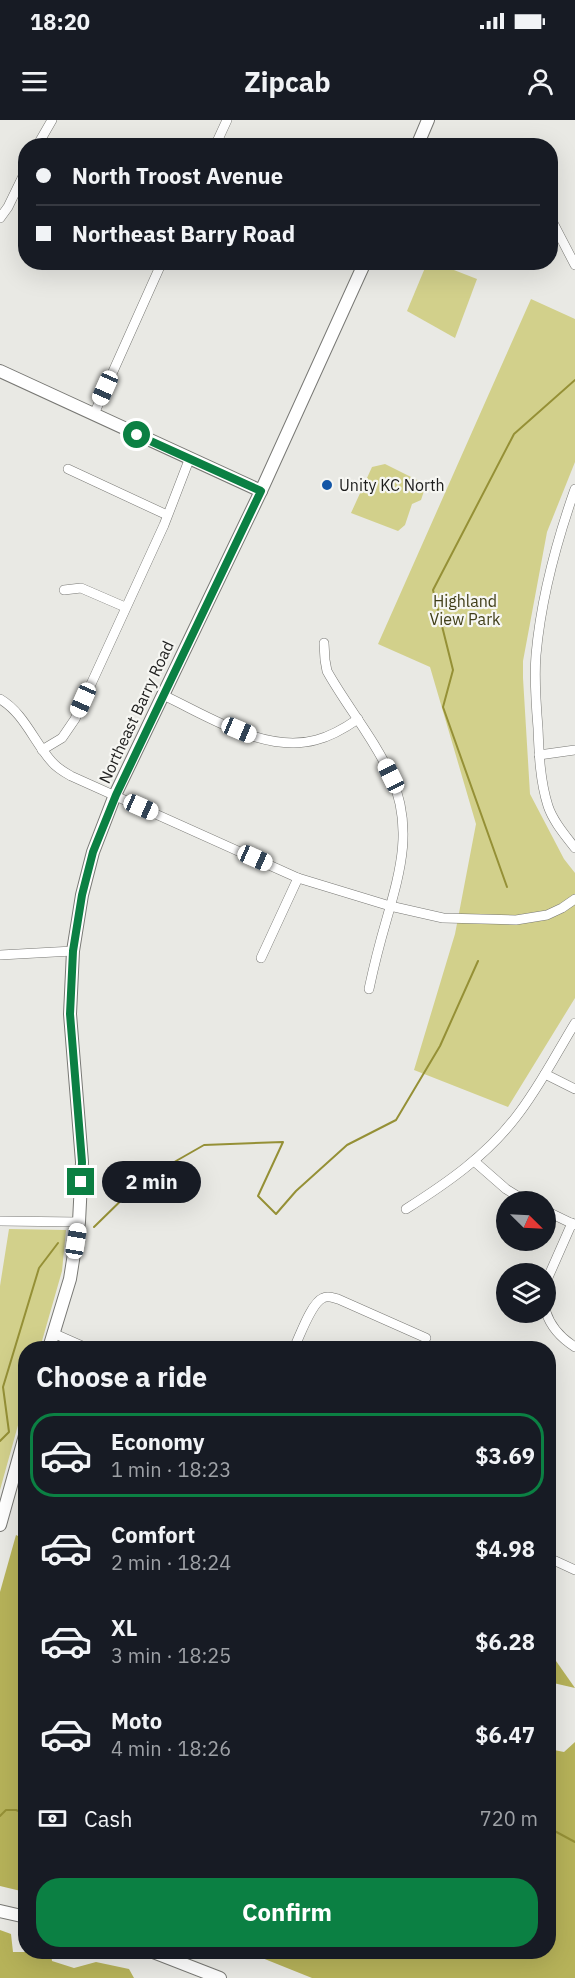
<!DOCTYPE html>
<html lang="en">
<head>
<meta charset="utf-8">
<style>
	:root { --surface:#171b24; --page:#20242c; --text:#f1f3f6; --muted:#9ea1a6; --line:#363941; --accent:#0b8043 }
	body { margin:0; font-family:"IBM Plex Sans",sans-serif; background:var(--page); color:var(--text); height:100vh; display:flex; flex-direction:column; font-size:22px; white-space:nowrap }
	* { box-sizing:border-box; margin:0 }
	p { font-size:20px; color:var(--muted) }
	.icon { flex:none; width:33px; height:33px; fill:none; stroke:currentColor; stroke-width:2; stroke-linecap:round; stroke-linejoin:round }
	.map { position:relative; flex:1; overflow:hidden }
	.side { position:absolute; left:18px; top:1221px; width:538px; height:618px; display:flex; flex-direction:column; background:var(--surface); border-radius:24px; box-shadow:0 6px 24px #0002 }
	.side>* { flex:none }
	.banner { position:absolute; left:18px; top:18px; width:540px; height:132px; border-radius:24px; box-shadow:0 6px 24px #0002; display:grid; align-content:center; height:132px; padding:0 18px; background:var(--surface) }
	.needle { width:39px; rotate:114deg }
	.tools { position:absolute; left:496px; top:1071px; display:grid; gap:12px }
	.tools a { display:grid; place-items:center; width:60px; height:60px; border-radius:50%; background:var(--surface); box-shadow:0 6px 24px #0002; font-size:30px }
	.end { position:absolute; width:27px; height:27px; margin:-14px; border:8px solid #0b8043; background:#fff; box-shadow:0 0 0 3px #fff }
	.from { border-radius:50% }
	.bubble { position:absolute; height:42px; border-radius:21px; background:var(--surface); box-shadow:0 6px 24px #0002; font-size:20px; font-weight:700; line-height:42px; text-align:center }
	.car { position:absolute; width:18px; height:36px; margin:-18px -9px; border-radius:8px; box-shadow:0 0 4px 2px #0007; background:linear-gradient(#fff 24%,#345 0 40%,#fff 0 76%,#345 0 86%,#fff 0) }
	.banner b { display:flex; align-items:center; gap:21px; height:57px; font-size:22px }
	.banner b+b { border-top:2px solid var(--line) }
	.banner i { width:15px; height:15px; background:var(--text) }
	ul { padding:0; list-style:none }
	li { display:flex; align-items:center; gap:18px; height:84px; margin:0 12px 9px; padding:0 6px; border:3px solid transparent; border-radius:24px }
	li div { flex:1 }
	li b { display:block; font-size:22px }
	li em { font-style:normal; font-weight:700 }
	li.selected { border-color:var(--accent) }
	li>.icon { width:54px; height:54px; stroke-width:1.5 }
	h2 { padding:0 18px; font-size:27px; line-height:72px }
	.pay { display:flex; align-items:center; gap:15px; height:66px; padding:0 18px; font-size:22px }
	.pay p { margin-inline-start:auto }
	.cta { display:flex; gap:12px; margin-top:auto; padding:12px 18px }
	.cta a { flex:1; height:69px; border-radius:24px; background:var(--accent); color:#fff; font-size:24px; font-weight:700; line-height:69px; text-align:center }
	.status { display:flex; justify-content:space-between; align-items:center; height:42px; padding:0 30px; background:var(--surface); direction:ltr }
	.status svg { height:16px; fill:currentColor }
	header { display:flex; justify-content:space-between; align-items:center; height:78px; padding:0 18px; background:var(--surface); font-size:27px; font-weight:700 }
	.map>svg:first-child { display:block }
</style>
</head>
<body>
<div class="status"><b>18:20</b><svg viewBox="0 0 49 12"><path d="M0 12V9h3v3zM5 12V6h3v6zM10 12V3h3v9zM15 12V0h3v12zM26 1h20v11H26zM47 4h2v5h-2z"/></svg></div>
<header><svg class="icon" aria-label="menu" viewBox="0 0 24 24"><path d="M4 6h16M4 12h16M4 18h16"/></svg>Zipcab<svg class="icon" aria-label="person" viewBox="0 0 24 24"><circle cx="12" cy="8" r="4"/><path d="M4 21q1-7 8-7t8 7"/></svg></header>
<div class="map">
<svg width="575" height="1858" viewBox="0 0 575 1858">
	<rect width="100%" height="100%" fill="#e9e9e4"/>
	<g fill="#d2d08b">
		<path d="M427 143H436L477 159 455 218 407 191Z"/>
		<path d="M531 179 575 199V342L547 412 523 541V558L530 674 564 739 575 753V878L508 987 414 950 455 814 476 704 430 547 378 524Z"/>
		<path d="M385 344 423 363 424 371 421 380 412 384 405 405 398 411 351 393 372 347Z"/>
		<path d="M9 1109 66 1110 62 1151 40 1228H26L25 1280 0 1370V1166Z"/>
	</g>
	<g fill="#b6b259">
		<path d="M16 1415 26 1420 25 1772 0 1766V1472Z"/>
		<path d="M549 1531 575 1568 549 1562Z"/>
		<path d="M575 1622V1858H312L247 1832H549V1629L564 1632Z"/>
		<path d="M0 1810 11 1814 13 1832H51L52 1841 74 1848 96 1842 129 1849 134 1858H0Z"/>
	</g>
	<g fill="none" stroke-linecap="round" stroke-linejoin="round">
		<g stroke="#959036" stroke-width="2">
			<path d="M507 767 443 587 453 550 433 470 514 314 575 260"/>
			<path d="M94 1107 141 1061 204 1025 283 1022 258 1076 276 1094 296 1071 347 1025 396 1000 440 926 478 841"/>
			<path d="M0 1321 9 1312 3 1267 39 1148 58 1123"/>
			<path d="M0 1696 6 1690H16L26 1694"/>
			<path d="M549 1708 575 1722"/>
		</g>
		<g stroke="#787874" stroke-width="10">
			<g id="street">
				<path d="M37 26 52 0"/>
				<path d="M215 26 227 0"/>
				<path d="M550 97 575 145"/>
				<path d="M0 98 8 87 26 50"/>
				<path d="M94 294 162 142"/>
				<path d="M68 349 167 395"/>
				<path d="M575 369C556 423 541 478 536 535 534 559 536 584 538 608 539 634 540 661 548 686 553 701 565 715 575 728"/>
				<path d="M64 470 81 468 125 487"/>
				<path d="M324 523 325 540 327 551C347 587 374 618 391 656 413 706 401 749 387 798 380 822 374 845 369 869"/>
				<path d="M163 575C208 596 265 634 316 620 332 616 345 608 358 599"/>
				<path d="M0 579C24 593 34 622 52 642 57 648 64 652 71 656L298 758 390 786 443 798 516 800 547 795 562 788 575 779"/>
				<path d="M42 630 62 618 75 599 164 405 189 340"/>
				<path d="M539 635 575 630"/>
				<path d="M0 835 73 831"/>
				<path d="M261 838 298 758"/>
				<path d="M545 954 575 969"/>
				<path d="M474 1041 506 1069 527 1082"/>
				<path d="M406 1089C447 1063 486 1036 516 997 539 968 556 934 575 903"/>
				<path d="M546 1091 575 1105"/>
				<path d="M0 1101 79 1102"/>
				<path d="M546 1162 572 1103"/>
				<path d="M546 1192C551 1208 561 1218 575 1227"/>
				<path d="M53 1213 87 1228"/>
				<path d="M294 1228C300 1216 311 1183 323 1178 328 1175 333 1178 338 1179L426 1218"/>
				<path d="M549 1438 575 1450"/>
			</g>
		</g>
		<g stroke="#787874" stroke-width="14">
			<g id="secondary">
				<path d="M417 26 428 0"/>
				<path d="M0 251 261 371"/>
				<path d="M49 1228 70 1159 79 1102 82 1042 70 894 73 831 82 775 93 732 115 675 261 371 365 142"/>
				<path d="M0 1405 26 1312"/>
				<path d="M0 1791 26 1797"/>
				<path d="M153 1832 220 1858"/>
			</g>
		</g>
		<use href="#street" stroke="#fff" stroke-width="9"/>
		<use href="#secondary" stroke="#fff" stroke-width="12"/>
	</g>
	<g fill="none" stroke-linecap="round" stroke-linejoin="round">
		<path stroke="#0b8043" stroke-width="8" d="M81 1062 82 1042 70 894 73 831 82 775 93 732 116 675 261 371 137 315"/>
	</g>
	<circle fill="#1356a6" stroke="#f6f6f2" stroke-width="2" cx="327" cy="365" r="6"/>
	<g text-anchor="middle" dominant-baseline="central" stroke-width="4.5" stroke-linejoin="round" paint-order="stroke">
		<g font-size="16" fill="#1d1d1c" stroke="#f6f6f2" text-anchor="start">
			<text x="339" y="365">Unity KC North</text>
		</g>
		<g font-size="16" fill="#403e18" stroke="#f6f6f2">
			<text x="465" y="481">Highland<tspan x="465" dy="18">View Park</tspan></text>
		</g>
		<g font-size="16" fill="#1d1d1c" stroke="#f6f6f2">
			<text transform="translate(136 592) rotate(-65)">Northeast Barry Road</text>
		</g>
	</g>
</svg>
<div class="tools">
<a><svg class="needle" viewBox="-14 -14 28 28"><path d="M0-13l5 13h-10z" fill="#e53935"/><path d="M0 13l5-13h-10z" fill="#9ea1a6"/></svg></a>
<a><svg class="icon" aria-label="layers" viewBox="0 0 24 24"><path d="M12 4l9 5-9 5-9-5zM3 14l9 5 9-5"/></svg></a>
</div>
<i class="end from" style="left:137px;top:315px"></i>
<i class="end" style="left:81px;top:1062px"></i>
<div class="bubble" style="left:102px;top:1041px;width:99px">2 min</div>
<i class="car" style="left:105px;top:268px;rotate:204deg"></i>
<i class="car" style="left:83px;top:580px;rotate:204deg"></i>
<i class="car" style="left:239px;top:610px;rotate:113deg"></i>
<i class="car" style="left:391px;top:656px;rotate:334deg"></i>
<i class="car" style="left:141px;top:687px;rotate:114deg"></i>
<i class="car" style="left:255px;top:738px;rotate:114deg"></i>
<i class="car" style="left:76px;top:1121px;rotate:9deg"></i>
<div class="banner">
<b><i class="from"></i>North Troost Avenue</b>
<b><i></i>Northeast Barry Road</b>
</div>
<section class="side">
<h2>Choose a ride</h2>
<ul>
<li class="selected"><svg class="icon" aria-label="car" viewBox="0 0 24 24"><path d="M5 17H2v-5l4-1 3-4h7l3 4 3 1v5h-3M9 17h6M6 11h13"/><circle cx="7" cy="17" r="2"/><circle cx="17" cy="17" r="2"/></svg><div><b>Economy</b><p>1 min · 18:23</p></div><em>$3.69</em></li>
<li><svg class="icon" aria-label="car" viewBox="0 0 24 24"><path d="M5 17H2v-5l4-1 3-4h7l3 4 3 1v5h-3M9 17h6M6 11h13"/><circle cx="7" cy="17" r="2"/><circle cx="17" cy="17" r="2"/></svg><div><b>Comfort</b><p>2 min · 18:24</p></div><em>$4.98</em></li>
<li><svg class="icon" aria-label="car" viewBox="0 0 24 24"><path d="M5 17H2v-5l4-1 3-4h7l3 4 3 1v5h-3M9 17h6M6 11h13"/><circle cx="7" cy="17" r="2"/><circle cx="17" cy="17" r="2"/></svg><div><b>XL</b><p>3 min · 18:25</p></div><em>$6.28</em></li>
<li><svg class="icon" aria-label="car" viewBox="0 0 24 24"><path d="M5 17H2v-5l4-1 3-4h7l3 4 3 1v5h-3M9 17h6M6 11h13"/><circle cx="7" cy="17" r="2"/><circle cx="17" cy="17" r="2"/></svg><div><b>Moto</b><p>4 min · 18:26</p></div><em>$6.47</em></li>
</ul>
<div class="pay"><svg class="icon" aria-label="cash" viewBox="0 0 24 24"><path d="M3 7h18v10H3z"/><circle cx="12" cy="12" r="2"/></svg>Cash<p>720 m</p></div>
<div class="cta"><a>Confirm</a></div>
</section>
</div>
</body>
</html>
